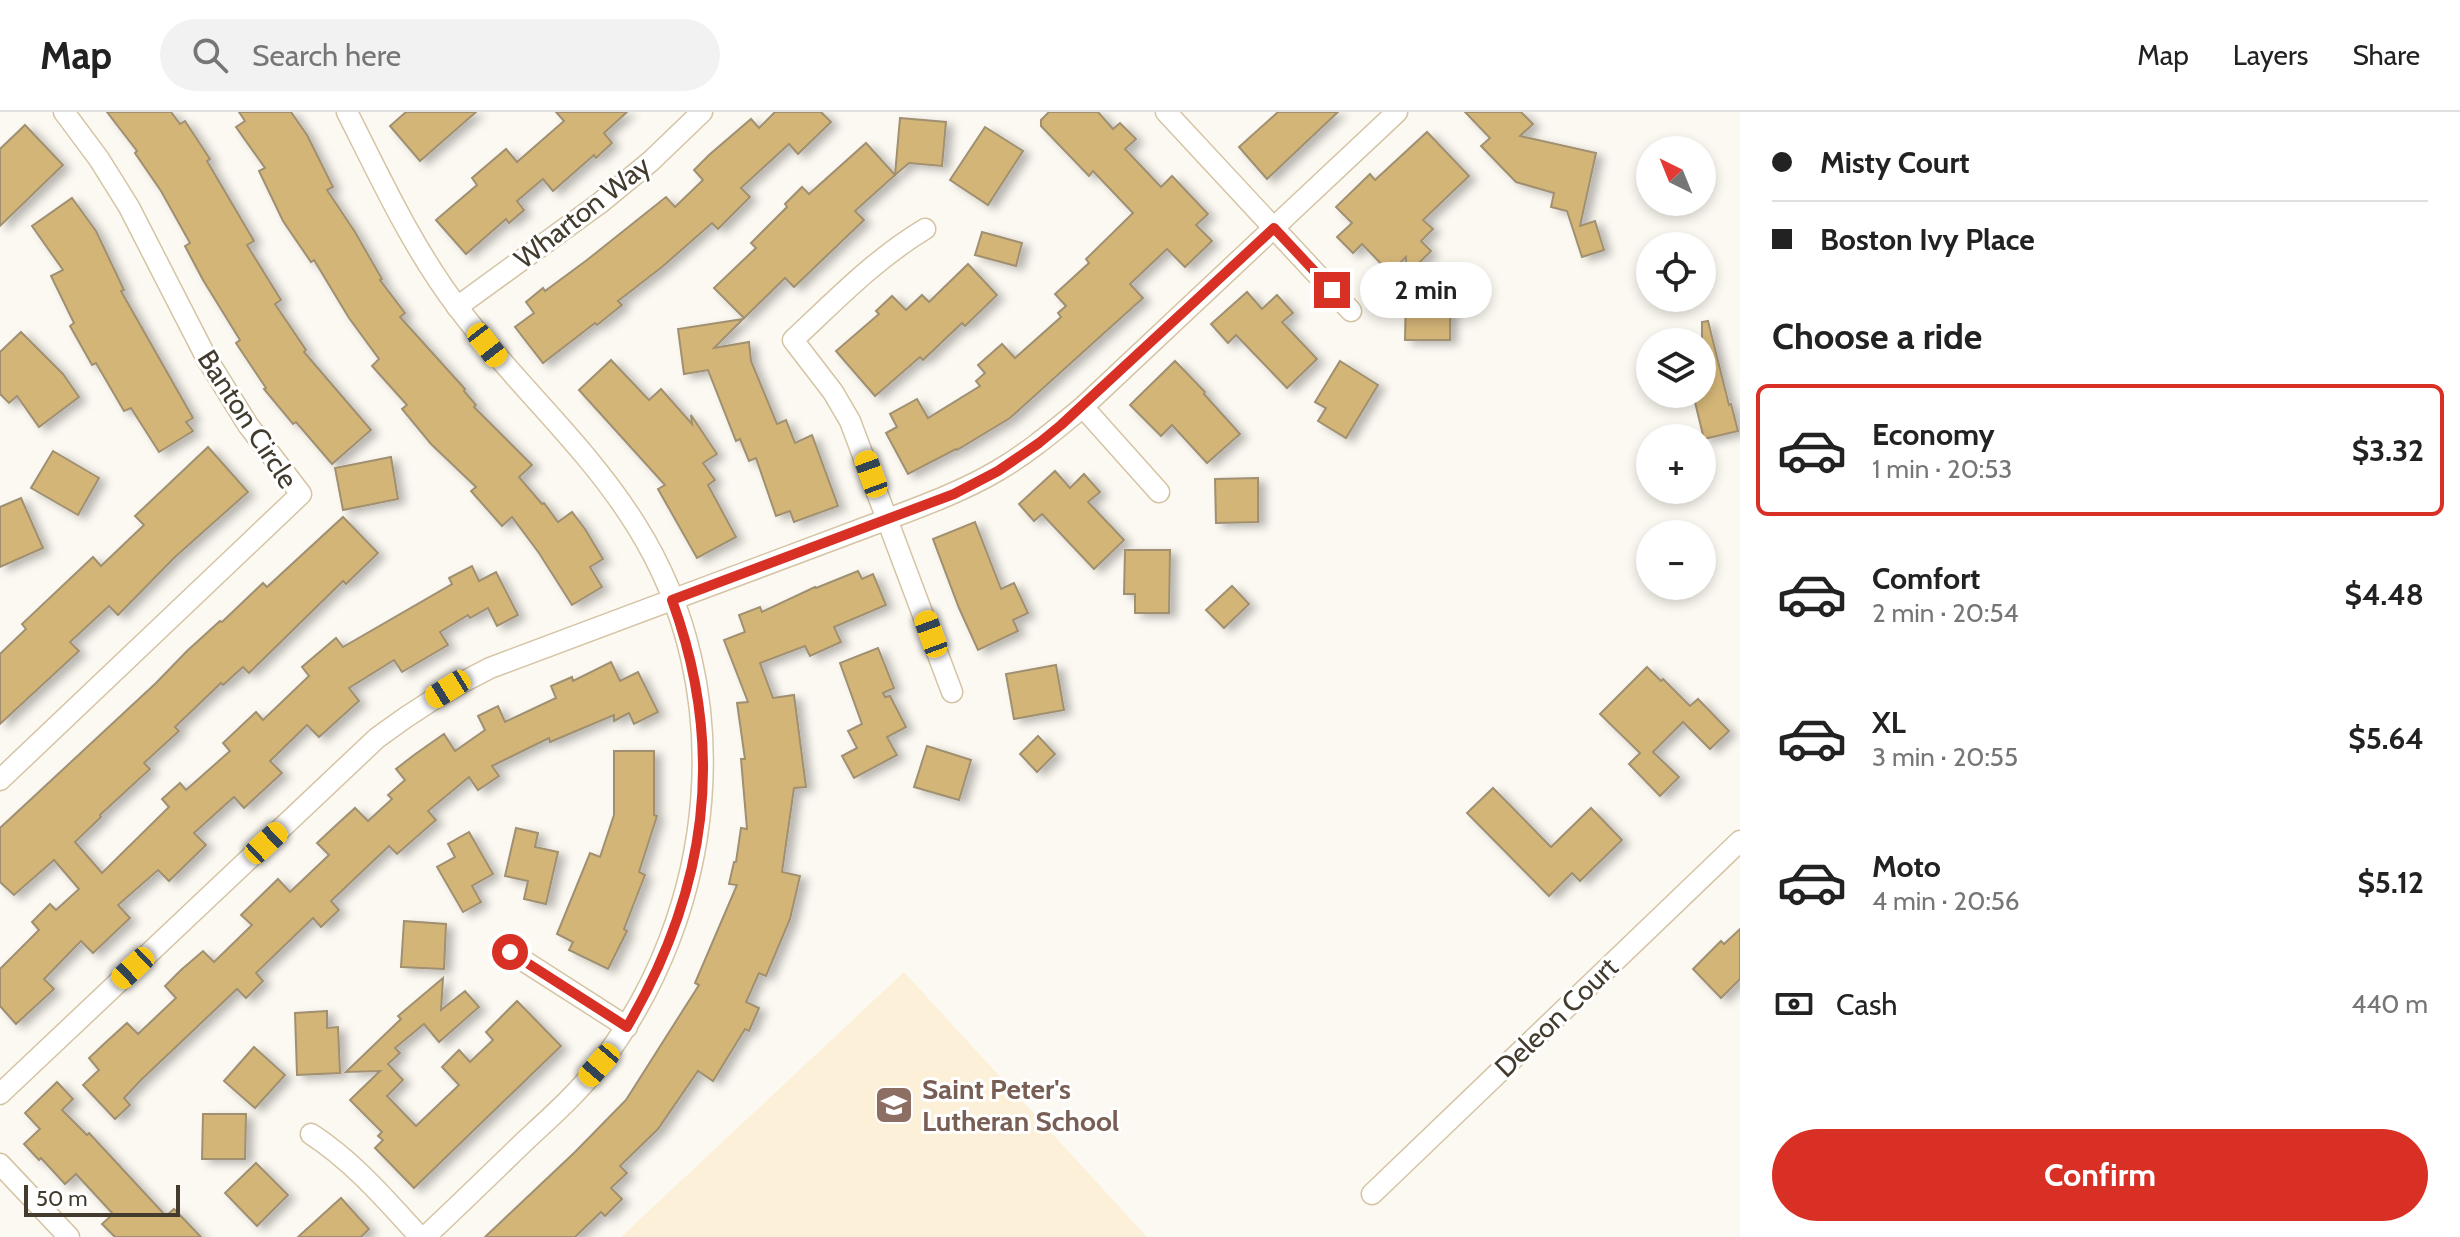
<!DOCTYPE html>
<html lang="en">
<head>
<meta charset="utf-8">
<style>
	:root { --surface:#fff; --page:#f2f2f2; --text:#222; --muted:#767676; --line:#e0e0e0; --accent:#d93025 }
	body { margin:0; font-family:Cabin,sans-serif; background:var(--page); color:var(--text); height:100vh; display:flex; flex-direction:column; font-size:30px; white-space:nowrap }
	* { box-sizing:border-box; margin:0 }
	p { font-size:26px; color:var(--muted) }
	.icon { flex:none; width:44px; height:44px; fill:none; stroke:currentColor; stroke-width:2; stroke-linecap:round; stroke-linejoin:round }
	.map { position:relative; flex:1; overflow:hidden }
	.details { display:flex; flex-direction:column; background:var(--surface); width:720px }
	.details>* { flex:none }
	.banner { display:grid; align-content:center; height:176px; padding:0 32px; background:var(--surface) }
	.needle { width:52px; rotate:317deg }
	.tools { position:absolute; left:1636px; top:24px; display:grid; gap:16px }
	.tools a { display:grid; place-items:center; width:80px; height:80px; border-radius:50%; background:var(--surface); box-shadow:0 4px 12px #0003; font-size:40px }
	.scale { position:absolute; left:24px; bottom:20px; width:156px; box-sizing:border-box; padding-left:8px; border:4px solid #423b2e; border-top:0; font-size:22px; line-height:28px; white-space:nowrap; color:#423b2e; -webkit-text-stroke:6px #fff; paint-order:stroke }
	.end { position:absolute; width:36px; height:36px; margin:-18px; border:10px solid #d93025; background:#fff; box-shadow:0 0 0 4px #fff }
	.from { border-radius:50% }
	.bubble { position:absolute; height:56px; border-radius:28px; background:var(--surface); box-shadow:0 4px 12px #0003; font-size:26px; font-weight:700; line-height:56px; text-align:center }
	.car { position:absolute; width:24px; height:48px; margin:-24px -12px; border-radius:10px; box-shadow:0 0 6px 2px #0007; background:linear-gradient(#f5c518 24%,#345 0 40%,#f5c518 0 76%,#345 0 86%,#f5c518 0) }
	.banner b { display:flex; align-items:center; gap:28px; height:76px; font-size:30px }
	.banner b+b { border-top:2px solid var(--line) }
	.banner i { width:20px; height:20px; background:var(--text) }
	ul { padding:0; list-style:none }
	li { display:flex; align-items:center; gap:24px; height:132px; margin:0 16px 12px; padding:0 16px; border:4px solid transparent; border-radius:12px }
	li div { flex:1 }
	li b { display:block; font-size:30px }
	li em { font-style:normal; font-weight:700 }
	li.current { border-color:var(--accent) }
	li>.icon { width:72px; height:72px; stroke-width:1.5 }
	h2 { padding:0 32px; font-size:36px; line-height:96px }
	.pay { display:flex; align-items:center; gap:20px; height:88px; padding:0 32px; font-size:30px }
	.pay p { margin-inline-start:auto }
	.primary-button { display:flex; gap:16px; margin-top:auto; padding:16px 32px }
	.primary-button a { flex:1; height:92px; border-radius:48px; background:var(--accent); color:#fff; font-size:32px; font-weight:700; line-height:92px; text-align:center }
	header { display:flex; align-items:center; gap:48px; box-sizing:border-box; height:112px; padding:0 40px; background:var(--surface); border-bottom:2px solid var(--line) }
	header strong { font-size:38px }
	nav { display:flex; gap:44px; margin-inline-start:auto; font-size:28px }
	.search { width:560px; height:72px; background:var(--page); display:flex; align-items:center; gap:20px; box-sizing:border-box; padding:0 28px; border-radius:44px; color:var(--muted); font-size:30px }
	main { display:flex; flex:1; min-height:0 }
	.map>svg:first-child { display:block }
</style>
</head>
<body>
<header>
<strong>Map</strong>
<div class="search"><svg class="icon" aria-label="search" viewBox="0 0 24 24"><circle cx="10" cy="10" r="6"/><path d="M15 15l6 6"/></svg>Search here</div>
<nav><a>Map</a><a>Layers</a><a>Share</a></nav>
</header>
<main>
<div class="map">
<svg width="1740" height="1125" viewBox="0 0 1740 1125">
	<defs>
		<filter id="shadow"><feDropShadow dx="7" dy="4" stdDeviation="4" flood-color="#0004"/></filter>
	</defs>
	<rect width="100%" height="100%" fill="#fcf9f2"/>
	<path fill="#fdf0d8" d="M904 860 1147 1125H621Z"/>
	<g fill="#d3b578" stroke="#a09071" stroke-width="2" filter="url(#shadow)">
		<path d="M107 0H171L180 12 185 9 210 47 207 49 254 129 247 133 281 188 275 192 306 238 304 240 371 318 332 352 296 310 293 312 264 277 266 276 236 231 240 228 203 168 185 134 190 131 161 79 135 41 137 39Z"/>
		<path d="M239 0H291L307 23 333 75 327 78 355 120 382 167 380 168 405 201 400 205 465 277 464 279 476 293 474 295 532 353 519 365 542 392 544 391 558 410 572 400 585 417 603 447 590 455 602 475 572 493 539 441 512 405 502 414 471 379 476 375 431 332 402 297 407 293 372 254 379 247 349 206 314 148 311 150 283 109 259 59 265 56 236 15 245 9Z"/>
		<path d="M406 0H476L420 49 390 14Z"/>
		<path d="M556 0H627L604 21 612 31 596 46 594 43 553 79 543 67 517 89 524 98 509 111 506 107 466 142 436 108 477 73 472 66 506 37 517 50 564 9Z"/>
		<path d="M775 0H821L831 10 798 42 789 32 741 76 750 85 718 117 712 111 662 155 618 189 622 193 597 213 595 211 543 251 515 215 534 201 526 190 543 176 545 179 587 148 666 85 675 95 703 68 694 58 709 43 751 7 759 16Z"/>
		<path d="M1049 0H1098L1113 17 1120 11 1136 27 1125 37 1161 75 1172 64 1208 102 1196 113 1212 129 1185 155 1167 137 1130 172 1143 186 1010 306 957 338 956 337 908 362 886 321 897 315 890 302 917 287 928 306 980 274 976 269 985 261 978 253 1002 232 1015 246 1061 205 1058 201 1066 194 1055 182 1089 151 1086 147 1133 101 1093 59 1089 64 1041 14V8Z"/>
		<path d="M1278 0H1338L1267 67 1239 35Z"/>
		<path d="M1465 0H1521L1533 12 1520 24 1596 41 1580 114 1595 109 1604 138 1582 145 1567 99 1551 95 1554 81 1516 70 1481 34 1490 26Z"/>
		<path d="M900 6 946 10 942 54 909 51 895 63Z"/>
		<path d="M25 13 63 53 0 114V37Z"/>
		<path d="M985 15 1023 39 988 93 950 68Z"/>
		<path d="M1427 20 1469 64 1423 108 1433 117 1421 129 1431 139 1406 164V145L1390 161 1362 132 1353 141 1337 125 1352 111 1336 95 1370 62 1375 68Z"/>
		<path d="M866 31 895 63 855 99 864 108 794 175 785 166 744 206 714 176 756 136 751 131 787 95 785 92 802 75 809 82Z"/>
		<path d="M72 86 96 119 124 178 121 179 193 306 186 310 193 319 159 340 131 296 124 299 96 251 92 253 70 214 74 211 51 164 63 158 32 114Z"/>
		<path d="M982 120 1022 131 1016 154 975 143Z"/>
		<path d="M968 152 997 183 965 214 962 211 923 248 920 245 875 284 836 239 879 202 876 199 892 184 906 198 922 183 929 190Z"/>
		<path d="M1247 180 1262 197 1277 183 1293 201 1282 210 1317 247 1287 276 1236 223 1228 231 1211 212Z"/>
		<path d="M1406 182 1450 183V228H1405Z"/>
		<path d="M743 207 714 236 749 230 751 249 777 312 786 308 795 331 812 323 838 394 794 410 790 399 776 404 756 346 749 349 740 327 736 329 708 258 684 262 678 217Z"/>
		<path d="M1708 209 1729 293 1731 292 1738 319 1704 327 1693 282H1702V210Z"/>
		<path d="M21 220 63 262 79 285 39 315 17 284 9 291 0 282V240Z"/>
		<path d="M611 248 649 288 661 277 692 312 691 303 717 342 703 351 715 368 708 373 736 425 697 446 658 377 665 373 579 278Z"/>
		<path d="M1175 249 1205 280 1204 282 1240 322 1207 351 1172 313 1161 324 1130 293Z"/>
		<path d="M1340 249 1378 273 1346 326 1318 309 1326 296 1315 290Z"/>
		<path d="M208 335 248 380 175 445 118 503 109 494 70 530 79 539 0 612V542L26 517 22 512 93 445 101 454 144 413 135 404Z"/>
		<path d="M53 339 99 366 78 403 31 376Z"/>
		<path d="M391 345 398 387 343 398 335 356Z"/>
		<path d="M1055 359 1070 376 1084 362 1100 380 1088 390 1124 428 1094 457 1042 402 1034 409 1019 392Z"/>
		<path d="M1258 366V410L1216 411 1215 367Z"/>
		<path d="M21 386 43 436 0 455V395Z"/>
		<path d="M343 405 378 441 346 472 343 469 249 561 243 555 223 573 221 571 175 615 179 619 144 651 150 657 100 703 101 705 75 730 102 761 169 695 162 687 180 671 186 678 230 639 223 631 256 600 263 608 309 564 302 555 336 526 343 535 452 472 449 466 472 454 479 469 496 460 518 503 497 514 488 496 470 506 468 503 440 520 448 533 402 560 394 548 349 576 359 589 319 625 307 613 270 649 282 661 244 696 234 685 194 721 206 733 169 769 158 758 118 793 130 806 93 841 81 829 44 867 54 877 16 912 0 894V857L39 818 32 810 50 792 56 798 79 777 54 748 14 783 0 770V716L156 571 187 539 220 509 222 510 263 471 267 475Z"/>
		<path d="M975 410 1001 477 1014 471 1028 501 1013 508 1018 519 978 538 959 496 933 427Z"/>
		<path d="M1125 438H1170L1169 501H1135V482H1124Z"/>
		<path d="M858 459 862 467 873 462 886 493 834 515 841 530 810 544 805 534 760 551 773 586 794 583 806 675 794 676 782 760 800 764 790 807 766 864 759 861 746 890 759 896 749 919 745 917 713 969 698 959 658 1017 620 1054 627 1061 611 1076 622 1087 605 1104 601 1100 575 1125H485L575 1040 626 988 699 873 695 871 737 773 729 772 734 750H736L741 716 747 717 741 647H745L737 591 748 590 724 528 745 520 739 503 760 495 762 500 815 475 816 476Z"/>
		<path d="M1232 474 1249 492 1224 516 1206 498Z"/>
		<path d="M878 536 894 576 883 581 885 585 890 584 906 615 887 625 897 643 854 666 842 644 857 636 848 619 862 612 840 551Z"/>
		<path d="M611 550 620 569 638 560 658 600 634 612 629 601 614 609V603L550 630 549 626 492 654 499 664 478 678 469 665 428 699 436 708 397 742 389 734 331 789 339 798 321 815 313 806 256 861 263 869 246 886 237 877 141 968 124 986 130 993 115 1007 83 973 99 958 89 946 105 931 127 911 138 922 176 886 165 874 181 858 203 839 214 850 252 813 241 803 278 767 290 780 329 743 317 731 332 717 355 696 368 709 392 687 388 683 405 668 396 657 414 643 444 622 455 639 485 618 478 604 498 594 505 610 556 586 551 574 572 565 573 569Z"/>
		<path d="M1056 553 1064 598 1014 607 1006 562Z"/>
		<path d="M1647 555 1661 569 1663 567 1690 594 1698 587 1729 619 1710 637 1683 610 1653 640 1679 665 1660 684 1629 652 1640 641 1600 602Z"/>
		<path d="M1038 624 1055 642 1037 660 1020 642Z"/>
		<path d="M927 634 971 648 959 688 914 675Z"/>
		<path d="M614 639H654V703L657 704 639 760 645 763 624 817 627 819 608 857 569 838 573 830 557 822 590 741 600 745 614 703Z"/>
		<path d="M1493 676 1551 735 1591 696 1622 728 1580 769 1572 761 1549 784 1467 701Z"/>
		<path d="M516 716 538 721 535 735 558 740 546 792 524 787 528 769 505 764Z"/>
		<path d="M469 720 493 762 472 774 481 790 463 800 437 755 455 745 448 732Z"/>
		<path d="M404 809 446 812 444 857 401 855Z"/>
		<path d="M1740 817V867L1721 886 1693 857 1721 829 1724 832Z"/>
		<path d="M443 866 441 898 465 879 479 895 439 930 424 912 395 936 400 941 388 952 403 968 387 984 416 1014 459 973 442 955 459 938 470 950 493 928 486 920 517 889 561 934 414 1076 375 1036 383 1028 378 1024 382 1020 350 988 380 959 346 960 401 907 398 904Z"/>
		<path d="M327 899V916L338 915 340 961 297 963 295 901Z"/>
		<path d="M254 935 285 963 255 996 224 969Z"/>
		<path d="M57 970 73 987 62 998 87 1023 89 1021 166 1104 174 1097 201 1125H115L102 1112 113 1102 76 1062 65 1072 41 1046 39 1048 24 1032 40 1017 25 1001Z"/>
		<path d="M203 1002H246L245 1047H202Z"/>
		<path d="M256 1051 288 1083 257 1114 225 1081Z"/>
		<path d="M341 1086 369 1117 361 1125H298Z"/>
	</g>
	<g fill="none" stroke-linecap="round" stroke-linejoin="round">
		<g stroke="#d5c4a4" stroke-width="23">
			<g id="minor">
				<path d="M347 0C381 67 413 137 459 197 515 272 587 334 636 413 741 579 717 800 600 952 579 980 552 1004 526 1028 492 1061 459 1093 425 1125"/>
				<path d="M1166 0 1351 199"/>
				<path d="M925 117C875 147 835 189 793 228L833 280 850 309 952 580"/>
				<path d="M457 195 600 91 651 49 702 0"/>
				<path d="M1083 295 1159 380"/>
				<path d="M0 668 301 382 248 313 207 247 129 95 99 47 64 0"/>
				<path d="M510 840 627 915"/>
				<path d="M0 982 377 626C413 599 449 576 490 556L888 407C925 393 963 379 997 359 1028 341 1055 318 1083 295L1397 0"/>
				<path d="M311 1022C354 1050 386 1088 420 1125"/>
				<path d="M0 1052 69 1125"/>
				<path d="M1372 1082 1740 729"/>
			</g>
		</g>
		<use href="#minor" stroke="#fff" stroke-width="20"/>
	</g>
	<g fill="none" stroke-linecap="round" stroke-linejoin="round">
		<path stroke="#d93025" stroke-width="10" d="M510 840 627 915C707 778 727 639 672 488L954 382 998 359 1039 331 1061 313 1274 116 1332 178"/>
	</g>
	<defs>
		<g id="school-square" transform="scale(2)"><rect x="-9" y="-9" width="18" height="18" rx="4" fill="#8d6e63" stroke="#fff"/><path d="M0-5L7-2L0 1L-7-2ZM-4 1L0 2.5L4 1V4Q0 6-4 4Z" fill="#fff"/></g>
	</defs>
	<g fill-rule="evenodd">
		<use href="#school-square" x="894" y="993"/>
	</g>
	<g text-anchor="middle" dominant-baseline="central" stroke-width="6" stroke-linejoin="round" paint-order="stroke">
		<g font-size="28" fill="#423b2e" stroke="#fff">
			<text transform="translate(582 100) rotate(-38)">Wharton Way</text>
			<text transform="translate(248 307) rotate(57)">Banton Circle</text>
			<text transform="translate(1556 905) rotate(-44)">Deleon Court</text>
		</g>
		<g font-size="28" font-weight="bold" fill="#785e54" stroke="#fff" text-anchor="start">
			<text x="922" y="977">Saint Peter's<tspan x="922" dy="32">Lutheran School</tspan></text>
		</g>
	</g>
</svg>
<div class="tools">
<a><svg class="needle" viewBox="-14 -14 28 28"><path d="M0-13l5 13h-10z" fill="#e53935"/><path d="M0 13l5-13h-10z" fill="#767676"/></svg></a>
<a><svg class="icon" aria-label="locate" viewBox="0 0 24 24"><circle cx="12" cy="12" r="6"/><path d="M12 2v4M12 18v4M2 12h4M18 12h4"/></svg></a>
<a><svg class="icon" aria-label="layers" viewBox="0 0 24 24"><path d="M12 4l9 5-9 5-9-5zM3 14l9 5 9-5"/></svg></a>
<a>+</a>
<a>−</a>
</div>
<div class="scale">50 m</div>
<i class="end from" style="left:510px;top:840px"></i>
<i class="end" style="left:1332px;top:178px"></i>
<div class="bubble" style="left:1360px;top:150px;width:132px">2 min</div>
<i class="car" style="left:487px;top:233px;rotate:142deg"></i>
<i class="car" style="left:871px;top:362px;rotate:340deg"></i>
<i class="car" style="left:931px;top:522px;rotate:340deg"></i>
<i class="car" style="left:448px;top:577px;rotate:238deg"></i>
<i class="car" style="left:266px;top:731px;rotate:47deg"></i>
<i class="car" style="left:133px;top:856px;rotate:227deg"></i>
<i class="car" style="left:599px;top:953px;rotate:221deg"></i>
</div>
<section class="details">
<div class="banner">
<b><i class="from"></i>Misty Court</b>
<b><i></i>Boston Ivy Place</b>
</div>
<h2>Choose a ride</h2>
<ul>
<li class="current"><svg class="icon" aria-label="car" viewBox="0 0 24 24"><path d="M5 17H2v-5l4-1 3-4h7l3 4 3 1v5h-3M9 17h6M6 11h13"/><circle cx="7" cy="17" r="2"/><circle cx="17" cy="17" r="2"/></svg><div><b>Economy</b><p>1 min · 20:53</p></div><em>$3.32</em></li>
<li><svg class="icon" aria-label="car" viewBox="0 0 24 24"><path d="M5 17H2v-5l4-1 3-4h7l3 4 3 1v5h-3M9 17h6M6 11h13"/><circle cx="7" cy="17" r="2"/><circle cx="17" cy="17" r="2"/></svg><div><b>Comfort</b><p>2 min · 20:54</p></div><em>$4.48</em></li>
<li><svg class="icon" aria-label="car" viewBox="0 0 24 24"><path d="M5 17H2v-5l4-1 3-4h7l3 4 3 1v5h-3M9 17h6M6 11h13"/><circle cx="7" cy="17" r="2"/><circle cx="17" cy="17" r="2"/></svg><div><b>XL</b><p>3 min · 20:55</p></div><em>$5.64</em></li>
<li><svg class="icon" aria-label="car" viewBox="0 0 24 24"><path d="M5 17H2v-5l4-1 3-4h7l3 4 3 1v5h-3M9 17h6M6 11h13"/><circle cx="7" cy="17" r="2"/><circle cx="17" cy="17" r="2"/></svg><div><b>Moto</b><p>4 min · 20:56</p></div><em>$5.12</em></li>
</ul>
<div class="pay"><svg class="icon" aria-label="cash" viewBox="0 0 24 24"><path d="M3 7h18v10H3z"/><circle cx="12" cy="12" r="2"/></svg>Cash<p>440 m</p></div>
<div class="primary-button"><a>Confirm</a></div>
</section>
</main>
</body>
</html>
